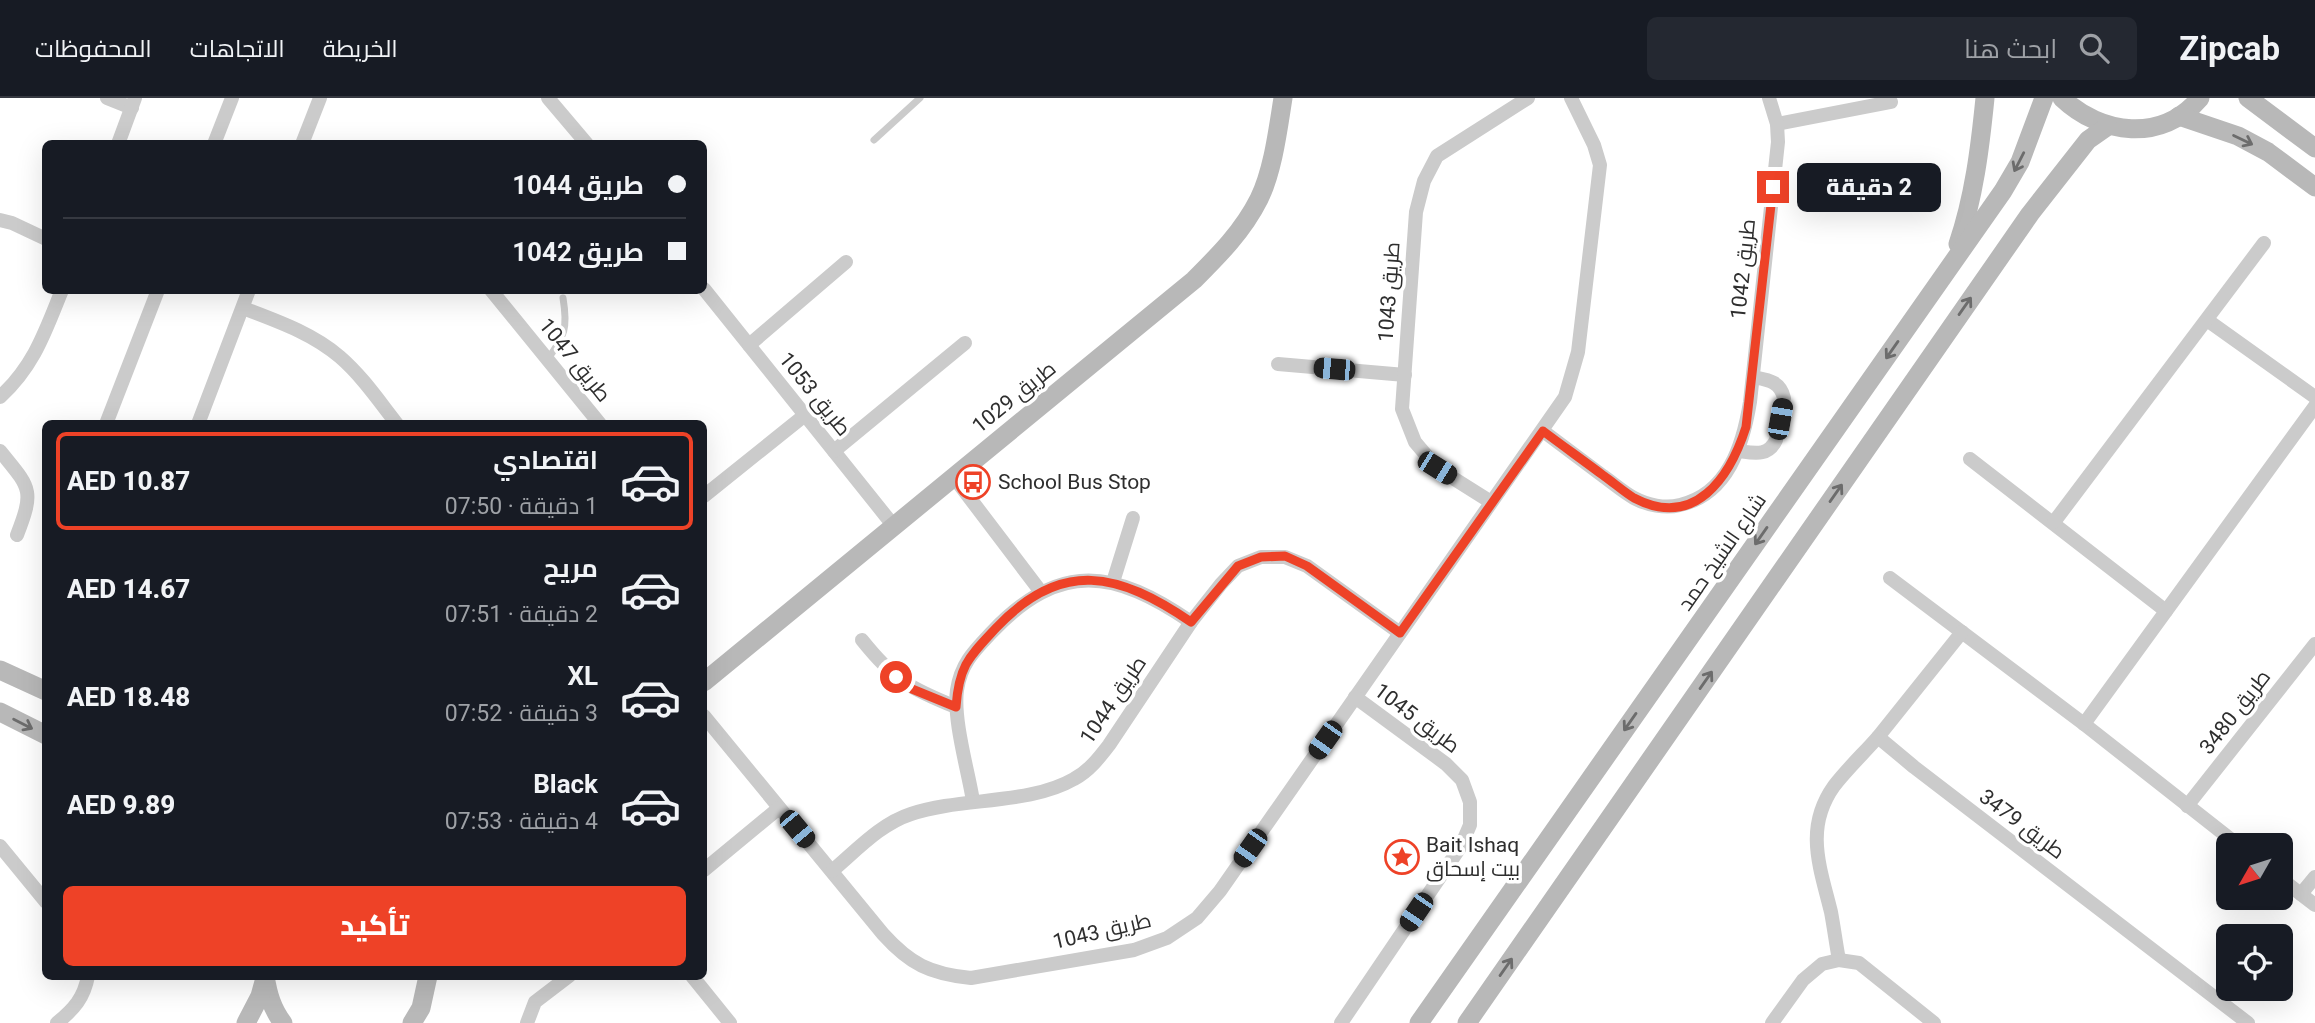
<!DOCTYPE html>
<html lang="ar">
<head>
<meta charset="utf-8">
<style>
	:root { --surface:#171b24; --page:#242831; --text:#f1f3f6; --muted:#9ea1a6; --line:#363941; --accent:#ee4227 }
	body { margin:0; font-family:Roboto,Cairo,sans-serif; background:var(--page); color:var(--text); direction:rtl; height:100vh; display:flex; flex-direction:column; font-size:26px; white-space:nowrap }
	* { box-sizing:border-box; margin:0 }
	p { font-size:23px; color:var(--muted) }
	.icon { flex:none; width:38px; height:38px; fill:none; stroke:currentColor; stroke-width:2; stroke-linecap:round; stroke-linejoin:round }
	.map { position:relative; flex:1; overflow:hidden; direction:ltr }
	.panel { position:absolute; left:42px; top:322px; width:665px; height:560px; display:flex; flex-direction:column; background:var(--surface); border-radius:10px; box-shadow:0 7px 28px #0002; direction:rtl }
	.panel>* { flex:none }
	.hud { position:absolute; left:42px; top:42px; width:665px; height:154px; border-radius:10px; box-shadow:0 7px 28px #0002; direction:rtl; display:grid; align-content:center; height:154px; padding:0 21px; background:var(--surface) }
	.needle { width:46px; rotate:231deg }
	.fabs { position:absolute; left:2216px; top:735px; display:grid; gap:14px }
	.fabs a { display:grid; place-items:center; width:77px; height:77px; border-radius:10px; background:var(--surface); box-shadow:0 7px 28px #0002; font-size:35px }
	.end { position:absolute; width:32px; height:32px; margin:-16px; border:9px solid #ee4227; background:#fff; box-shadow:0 0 0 4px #fff }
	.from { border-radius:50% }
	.bubble { position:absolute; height:49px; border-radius:10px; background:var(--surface); box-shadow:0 7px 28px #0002; font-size:23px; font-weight:800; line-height:49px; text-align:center; direction:rtl }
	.car { position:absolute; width:21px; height:42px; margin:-21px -10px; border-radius:9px; box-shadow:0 0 5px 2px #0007; background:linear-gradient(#222 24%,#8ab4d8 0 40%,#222 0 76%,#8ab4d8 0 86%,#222 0) }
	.hud b { display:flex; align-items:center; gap:24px; height:66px; font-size:26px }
	.hud b+b { border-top:2px solid var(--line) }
	.hud i { width:18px; height:18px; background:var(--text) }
	ul { padding:12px 0 0; list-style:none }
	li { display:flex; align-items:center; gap:21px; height:98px; margin:0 14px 10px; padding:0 7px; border:4px solid transparent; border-radius:10px }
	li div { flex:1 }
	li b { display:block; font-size:26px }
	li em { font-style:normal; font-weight:800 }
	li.active { border-color:var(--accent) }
	li>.icon { width:63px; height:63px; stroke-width:1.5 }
	.cta { display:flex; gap:14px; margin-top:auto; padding:14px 21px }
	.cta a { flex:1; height:80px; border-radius:10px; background:var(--accent); color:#fff; font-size:28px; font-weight:800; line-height:80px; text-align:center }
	header { display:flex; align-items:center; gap:42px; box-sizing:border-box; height:98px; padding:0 35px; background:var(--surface); border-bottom:2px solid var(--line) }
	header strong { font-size:33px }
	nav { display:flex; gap:38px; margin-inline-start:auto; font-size:24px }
	.search { width:490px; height:63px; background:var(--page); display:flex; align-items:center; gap:18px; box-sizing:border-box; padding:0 24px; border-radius:10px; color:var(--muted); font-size:26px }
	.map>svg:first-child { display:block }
</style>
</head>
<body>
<header>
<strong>Zipcab</strong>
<div class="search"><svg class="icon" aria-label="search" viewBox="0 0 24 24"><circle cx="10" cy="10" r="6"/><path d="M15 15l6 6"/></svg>ابحث هنا</div>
<nav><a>الخريطة</a><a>الاتجاهات</a><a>المحفوظات</a></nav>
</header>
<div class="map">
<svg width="2315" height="925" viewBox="0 0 2315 925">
	<rect width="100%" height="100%" fill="#fff"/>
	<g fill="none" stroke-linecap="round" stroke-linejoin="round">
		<g stroke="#cbcbcb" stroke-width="7">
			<path d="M874 42 920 0"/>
			<path d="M547 262C565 238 568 230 563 200"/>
		</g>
		<g stroke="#cbcbcb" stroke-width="14">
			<path d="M107 0 132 10"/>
			<path d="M548 0 587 46"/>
			<path d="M1777 26 1891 4"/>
			<path d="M118 46 135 0"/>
			<path d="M214 46 232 0"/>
			<path d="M302 46 320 0"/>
			<path d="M0 122 12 125 46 141"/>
			<path d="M704 191 893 427"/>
			<path d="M491 192 600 326"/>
			<path d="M243 210C277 223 312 235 340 259 362 278 379 303 397 326"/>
			<path d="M2207 222 2315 299"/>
			<path d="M749 247 846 164"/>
			<path d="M1278 266 1405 277"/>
			<path d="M0 299C34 268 45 234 62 192"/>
			<path d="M106 326 158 192"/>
			<path d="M198 326 249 192"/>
			<path d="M1543 333C1563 348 1583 363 1603 378 1613 385 1623 394 1634 400 1647 407 1665 411 1680 407 1728 396 1743 347 1750 304L1778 44 1777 26 1769 0"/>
			<path d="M0 353C30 390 35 391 17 437"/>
			<path d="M834 353 965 245"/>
			<path d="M1738 353C1754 355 1768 359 1776 342L1784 300C1780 283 1768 282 1753 279"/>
			<path d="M1970 361 2166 513"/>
			<path d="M953 378 1041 494"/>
			<path d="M704 398 805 317"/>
			<path d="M1491 404 1437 370 1415 344 1402 311 1416 114 1424 83 1437 58 1528 0"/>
			<path d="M2054 424 2264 145"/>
			<path d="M1890 480 2084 626 2238 747"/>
			<path d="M1113 484 1133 420"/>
			<path d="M1962 534 1878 639 1914 669 2248 925"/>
			<path d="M862 542C894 582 909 590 956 609"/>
			<path d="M704 618 883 836C910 866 930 876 971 880L1134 852 1167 840 1197 820 1220 793 1565 299 1578 254 1600 67 1594 47 1571 0"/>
			<path d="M2084 626 2315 308"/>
			<path d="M973 703C968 672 953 622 957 592 961 565 975 552 992 534 1060 462 1115 472 1191 524"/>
			<path d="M2187 708 2315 546"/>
			<path d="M0 748 46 804"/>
			<path d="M704 772 779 710"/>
			<path d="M832 773C856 753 880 726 911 716 961 699 1029 707 1074 681 1089 673 1099 660 1109 647L1191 524 1221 486 1238 468 1261 459H1285L1307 468 1400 535"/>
			<path d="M2280 780 2315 807"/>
			<path d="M2301 796 2315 779"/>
			<path d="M1839 862C1836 846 1834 830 1831 814 1820 769 1804 730 1834 688 1847 671 1864 655 1878 639"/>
			<path d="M692 878 730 925"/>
			<path d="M57 925C74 911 84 900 88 878"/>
			<path d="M527 925 535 904 569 878"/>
			<path d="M1341 925 1461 748 1470 727V704L1462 682 1446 666 1355 599"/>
			<path d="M1772 925 1803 882 1822 866 1839 862 1859 865 1934 925"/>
		</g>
		<g stroke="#b8b8b8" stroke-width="19">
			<path d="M2062 0C2101 37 2162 45 2200 0"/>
			<path d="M2248 0 2315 50"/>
			<path d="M2179 18 2238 38 2268 54 2315 89"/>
			<path d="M1958 146C1974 99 1980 50 1985 0"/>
			<path d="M0 572 46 593"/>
			<path d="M704 584 1194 182C1219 157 1243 133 1259 101 1273 73 1278 31 1283 0"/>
			<path d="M0 614 46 637"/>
			<path d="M265 878C268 896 272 911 283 925"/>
			<path d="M246 925 260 898 265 880"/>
			<path d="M412 925 421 910 428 878"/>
			<path d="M1419 925 2003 93 2020 64 2044 0"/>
			<path d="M1467 925 2030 116 2088 42 2108 28"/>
		</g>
	</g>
	<defs><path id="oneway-shaft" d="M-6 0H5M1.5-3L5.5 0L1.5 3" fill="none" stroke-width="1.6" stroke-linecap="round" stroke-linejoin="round" transform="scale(1.75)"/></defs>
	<g stroke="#6c6c6c">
		<use href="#oneway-shaft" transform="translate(2243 42) rotate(26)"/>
		<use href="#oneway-shaft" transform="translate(2019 64) rotate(117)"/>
		<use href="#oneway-shaft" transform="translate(1965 208) rotate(-55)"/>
		<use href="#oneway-shaft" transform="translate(1892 252) rotate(125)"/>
		<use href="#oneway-shaft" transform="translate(1836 395) rotate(-55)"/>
		<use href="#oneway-shaft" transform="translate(1761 438) rotate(125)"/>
		<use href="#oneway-shaft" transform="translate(1706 582) rotate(-55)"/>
		<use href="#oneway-shaft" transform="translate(1630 624) rotate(125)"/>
		<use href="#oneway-shaft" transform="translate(23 626) rotate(27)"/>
		<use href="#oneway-shaft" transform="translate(1506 869) rotate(-55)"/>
	</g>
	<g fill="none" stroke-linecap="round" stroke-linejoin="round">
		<path stroke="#ee4227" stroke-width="9" d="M896 579 912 591 956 609C959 567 969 559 996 530 1062 460 1119 475 1191 524L1238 468 1261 459 1285 458 1307 468 1400 535 1543 333C1563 348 1584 363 1604 378 1614 385 1624 394 1634 400 1695 432 1730 379 1746 329L1773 89"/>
	</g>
	<defs>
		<g id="bus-ring" transform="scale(1.75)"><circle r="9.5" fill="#fff" stroke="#ee4227" stroke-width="1.5"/><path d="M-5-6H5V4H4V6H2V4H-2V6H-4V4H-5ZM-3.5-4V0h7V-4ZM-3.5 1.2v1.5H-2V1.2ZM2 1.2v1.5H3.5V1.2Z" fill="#ee4227"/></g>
		<g id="sight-ring" transform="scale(1.75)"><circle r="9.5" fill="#fff" stroke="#ee4227" stroke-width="1.5"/><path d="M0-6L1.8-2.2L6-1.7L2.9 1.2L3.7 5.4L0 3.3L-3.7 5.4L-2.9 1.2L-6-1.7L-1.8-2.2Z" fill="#ee4227"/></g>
	</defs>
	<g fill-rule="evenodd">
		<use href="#bus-ring" x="973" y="384"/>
		<use href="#sight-ring" x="1402" y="759"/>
	</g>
	<g text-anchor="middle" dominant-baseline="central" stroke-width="7" stroke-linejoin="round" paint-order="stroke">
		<g font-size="21" fill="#2e2e2e" stroke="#fff">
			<text transform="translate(1743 171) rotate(-84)">طريق 1042</text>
			<text transform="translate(1389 194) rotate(-86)">طريق 1043</text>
			<text transform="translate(575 262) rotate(51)">طريق 1047</text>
			<text transform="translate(815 296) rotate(51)">طريق 1053</text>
			<text transform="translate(1014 299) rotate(-39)">طريق 1029</text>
			<text transform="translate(1722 454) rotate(-55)">شارع الشيخ حمد</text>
			<text transform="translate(1113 602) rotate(-56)">طريق 1044</text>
			<text transform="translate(2235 614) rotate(-52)">طريق 3480</text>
			<text transform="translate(1417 620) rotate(37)">طريق 1045</text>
			<text transform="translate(2022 726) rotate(37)">طريق 3479</text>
			<text transform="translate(1102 833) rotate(-13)">طريق 1043</text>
		</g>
		<g font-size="21" fill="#2e2e2e" stroke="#fff" text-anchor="start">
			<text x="998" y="384">School Bus Stop</text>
			<text x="1426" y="747">Bait Ishaq<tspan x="1426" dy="24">بيت إسحاق</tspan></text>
		</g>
	</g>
</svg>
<div class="fabs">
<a><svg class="needle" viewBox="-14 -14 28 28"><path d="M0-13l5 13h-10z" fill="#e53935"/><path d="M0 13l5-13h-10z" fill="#9ea1a6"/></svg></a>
<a><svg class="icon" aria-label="locate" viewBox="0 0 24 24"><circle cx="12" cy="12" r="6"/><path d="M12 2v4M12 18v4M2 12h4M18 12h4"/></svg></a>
</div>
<i class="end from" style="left:896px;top:579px"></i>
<i class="end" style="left:1773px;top:89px"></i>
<div class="bubble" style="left:1797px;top:65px;width:144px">2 دقيقة</div>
<i class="car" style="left:1334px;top:271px;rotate:275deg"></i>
<i class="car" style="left:1780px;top:321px;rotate:10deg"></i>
<i class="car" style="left:1437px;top:370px;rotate:122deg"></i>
<i class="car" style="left:1325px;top:642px;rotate:215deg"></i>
<i class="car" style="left:797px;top:731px;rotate:140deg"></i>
<i class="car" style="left:1250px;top:750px;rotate:215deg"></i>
<i class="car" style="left:1416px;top:814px;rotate:214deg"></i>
<div class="hud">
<b><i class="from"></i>طريق 1044</b>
<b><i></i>طريق 1042</b>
</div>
<section class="panel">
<ul>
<li class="active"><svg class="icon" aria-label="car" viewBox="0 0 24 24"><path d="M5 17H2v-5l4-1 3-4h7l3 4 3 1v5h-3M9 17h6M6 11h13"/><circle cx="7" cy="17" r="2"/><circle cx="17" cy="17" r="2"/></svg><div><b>اقتصادي</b><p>1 دقيقة · 07:50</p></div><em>AED 10.87</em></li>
<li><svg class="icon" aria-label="car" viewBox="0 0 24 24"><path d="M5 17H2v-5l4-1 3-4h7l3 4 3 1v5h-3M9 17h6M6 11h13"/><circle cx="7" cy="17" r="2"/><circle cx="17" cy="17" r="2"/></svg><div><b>مريح</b><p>2 دقيقة · 07:51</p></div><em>AED 14.67</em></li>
<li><svg class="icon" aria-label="car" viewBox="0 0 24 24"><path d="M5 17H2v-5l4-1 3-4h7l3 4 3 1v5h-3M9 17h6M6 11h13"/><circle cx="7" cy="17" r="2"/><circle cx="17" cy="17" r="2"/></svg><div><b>XL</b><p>3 دقيقة · 07:52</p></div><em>AED 18.48</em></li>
<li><svg class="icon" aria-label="car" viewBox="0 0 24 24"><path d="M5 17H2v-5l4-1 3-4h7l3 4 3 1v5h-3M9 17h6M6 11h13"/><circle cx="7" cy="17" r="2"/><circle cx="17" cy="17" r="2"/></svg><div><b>Black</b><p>4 دقيقة · 07:53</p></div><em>AED 9.89</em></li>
</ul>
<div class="cta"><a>تأكيد</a></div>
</section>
</div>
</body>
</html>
